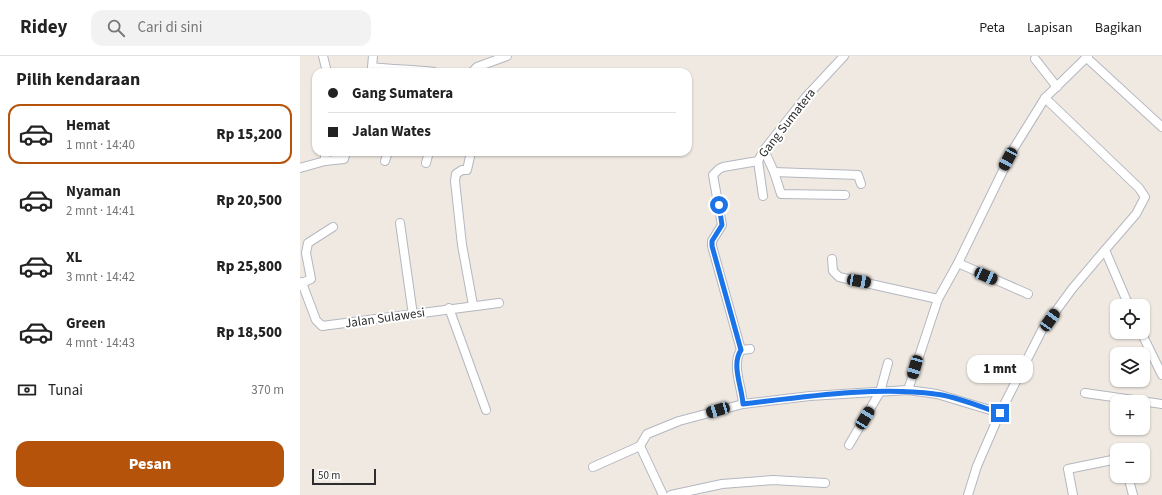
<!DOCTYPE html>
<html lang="id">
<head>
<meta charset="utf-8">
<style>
	:root { --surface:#fff; --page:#f2f2f2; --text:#222; --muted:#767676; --line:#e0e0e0; --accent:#b45309 }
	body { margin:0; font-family:"Source Sans 3",sans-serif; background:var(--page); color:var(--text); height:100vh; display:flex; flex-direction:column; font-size:15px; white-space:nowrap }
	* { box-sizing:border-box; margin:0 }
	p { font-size:13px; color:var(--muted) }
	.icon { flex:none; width:22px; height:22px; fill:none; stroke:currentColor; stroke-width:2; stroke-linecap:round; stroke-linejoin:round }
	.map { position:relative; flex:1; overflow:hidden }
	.details { display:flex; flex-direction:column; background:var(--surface); width:300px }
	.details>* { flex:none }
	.top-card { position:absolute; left:12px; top:12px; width:380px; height:88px; border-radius:12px; box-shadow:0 1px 3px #0004; display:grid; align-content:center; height:88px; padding:0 16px; background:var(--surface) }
	.controls { position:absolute; left:810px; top:243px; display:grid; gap:8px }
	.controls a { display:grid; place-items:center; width:40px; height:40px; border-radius:8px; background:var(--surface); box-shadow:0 1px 3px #0004; font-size:20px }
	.scale { position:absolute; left:12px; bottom:10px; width:64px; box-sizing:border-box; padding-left:4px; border:2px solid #2e2e2e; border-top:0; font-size:11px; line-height:14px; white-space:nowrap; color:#2e2e2e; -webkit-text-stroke:3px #fff; paint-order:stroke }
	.end { position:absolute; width:18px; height:18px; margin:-9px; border:5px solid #1a73e8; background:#fff; box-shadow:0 0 0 2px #fff }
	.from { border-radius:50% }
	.bubble { position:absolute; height:28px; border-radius:12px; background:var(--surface); box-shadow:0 1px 3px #0004; font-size:13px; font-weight:800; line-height:28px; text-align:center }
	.car { position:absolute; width:12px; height:24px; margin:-12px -6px; border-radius:5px; box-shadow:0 0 3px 1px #0007; background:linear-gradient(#222 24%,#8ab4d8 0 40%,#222 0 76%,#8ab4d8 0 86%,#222 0) }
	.top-card b { display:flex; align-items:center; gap:14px; height:38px; font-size:15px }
	.top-card b+b { border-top:1px solid var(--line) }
	.top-card i { width:10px; height:10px; background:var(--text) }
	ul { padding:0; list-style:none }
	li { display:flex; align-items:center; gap:12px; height:60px; margin:0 8px 6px; padding:0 8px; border:2px solid transparent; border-radius:12px }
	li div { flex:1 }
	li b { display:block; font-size:15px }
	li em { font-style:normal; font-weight:800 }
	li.active { border-color:var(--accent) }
	li>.icon { width:36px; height:36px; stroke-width:1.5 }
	h2 { padding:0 16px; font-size:18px; line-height:48px }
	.pay { display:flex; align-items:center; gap:10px; height:44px; padding:0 16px; font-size:15px }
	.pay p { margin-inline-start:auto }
	.primary-button { display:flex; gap:8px; margin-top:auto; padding:8px 16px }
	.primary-button a { flex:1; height:46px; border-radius:12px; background:var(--accent); color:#fff; font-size:16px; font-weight:800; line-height:46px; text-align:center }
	header { display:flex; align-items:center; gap:24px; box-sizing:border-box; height:56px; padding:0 20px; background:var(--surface); border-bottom:1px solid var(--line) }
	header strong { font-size:19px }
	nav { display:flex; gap:22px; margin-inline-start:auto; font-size:14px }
	.search { width:280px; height:36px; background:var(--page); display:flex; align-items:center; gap:10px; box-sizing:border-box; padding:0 14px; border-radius:12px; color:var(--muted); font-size:15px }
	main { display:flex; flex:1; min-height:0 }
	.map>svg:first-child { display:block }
</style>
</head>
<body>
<header>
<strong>Ridey</strong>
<div class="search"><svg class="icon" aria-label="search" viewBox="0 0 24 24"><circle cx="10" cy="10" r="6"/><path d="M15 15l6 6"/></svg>Cari di sini</div>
<nav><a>Peta</a><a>Lapisan</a><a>Bagikan</a></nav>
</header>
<main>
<section class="details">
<h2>Pilih kendaraan</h2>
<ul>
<li class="active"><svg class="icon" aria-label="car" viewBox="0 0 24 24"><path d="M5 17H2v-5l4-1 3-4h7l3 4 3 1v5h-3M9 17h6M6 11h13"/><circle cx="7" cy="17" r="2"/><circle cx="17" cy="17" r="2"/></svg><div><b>Hemat</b><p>1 mnt · 14:40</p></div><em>Rp 15,200</em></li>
<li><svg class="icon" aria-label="car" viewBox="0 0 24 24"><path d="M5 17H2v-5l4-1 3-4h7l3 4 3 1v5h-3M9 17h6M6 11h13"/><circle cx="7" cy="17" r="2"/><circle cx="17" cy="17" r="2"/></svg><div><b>Nyaman</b><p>2 mnt · 14:41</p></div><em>Rp 20,500</em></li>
<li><svg class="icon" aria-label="car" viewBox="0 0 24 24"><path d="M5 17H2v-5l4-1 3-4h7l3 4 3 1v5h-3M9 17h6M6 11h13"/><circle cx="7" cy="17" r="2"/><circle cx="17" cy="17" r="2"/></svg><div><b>XL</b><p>3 mnt · 14:42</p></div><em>Rp 25,800</em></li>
<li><svg class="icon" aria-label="car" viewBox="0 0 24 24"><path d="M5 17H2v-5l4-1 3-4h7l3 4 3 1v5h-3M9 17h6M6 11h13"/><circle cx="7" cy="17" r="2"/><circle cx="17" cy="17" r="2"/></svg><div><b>Green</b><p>4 mnt · 14:43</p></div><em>Rp 18,500</em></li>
</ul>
<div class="pay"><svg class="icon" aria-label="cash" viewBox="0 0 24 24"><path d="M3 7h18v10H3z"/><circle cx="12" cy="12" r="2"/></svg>Tunai<p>370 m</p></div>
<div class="primary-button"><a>Pesan</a></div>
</section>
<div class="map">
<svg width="862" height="439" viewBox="0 0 862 439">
	<rect width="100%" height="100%" fill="#efe9e1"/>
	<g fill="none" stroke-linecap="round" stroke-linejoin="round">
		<g stroke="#b4b7c1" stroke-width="10">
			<g id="street">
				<path d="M23 0 27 16"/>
				<path d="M73 0 72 11C93 14 113 13 134 16"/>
				<path d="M787 2 862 71"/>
				<path d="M735 3 757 31"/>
				<path d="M172 16 177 11 207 0"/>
				<path d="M745 42 839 132 845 141 836 158 805 194 829 250"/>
				<path d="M464 94 474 116 481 138 545 139"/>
				<path d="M171 96 167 114H162L156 118 155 125 162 189 173 249"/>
				<path d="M25 105V96"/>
				<path d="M85 105 88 96"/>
				<path d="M458 105 463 140"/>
				<path d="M126 107 129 96"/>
				<path d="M0 112 25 105 44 103 46 96"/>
				<path d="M474 116 558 119 561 128"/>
				<path d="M100 167 113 259"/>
				<path d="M532 203 533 215 539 221 638 243"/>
				<path d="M658 207 728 238"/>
				<path d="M0 226 2 227 16 264 22 270 199 247"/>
				<path d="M2 227 11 223 6 197 8 187 33 171"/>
				<path d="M149 252 186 354"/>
				<path d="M841 276 862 319"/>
				<path d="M441 294 412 190V185L422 169 413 119 419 113 423 111 458 105 464 94 505 42 544 0"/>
				<path d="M441 294C431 309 442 331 443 348"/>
				<path d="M441 294 450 293"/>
				<path d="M608 334 638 243 658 207 714 92 745 42 788 0"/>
				<path d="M785 337 862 348"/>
				<path d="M549 389 580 336 588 307"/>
				<path d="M293 411 340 390"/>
				<path d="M828 420 833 439"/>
				<path d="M363 439 340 390 347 378 379 365 443 348 510 340 608 334 637 338 700 357"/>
				<path d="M371 439 422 428 473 424 525 427"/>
				<path d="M668 439 677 410 700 357 742 274 772 233 805 194"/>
				<path d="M773 439 768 413 817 403"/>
			</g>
		</g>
		<use href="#street" stroke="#fff" stroke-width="8"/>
	</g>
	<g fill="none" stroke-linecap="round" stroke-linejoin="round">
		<path stroke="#1a73e8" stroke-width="5" d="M419 149 422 169 412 185V190L441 294C431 309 442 331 443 348 503 341 576 330 635 338 656 340 680 351 700 357"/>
	</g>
	<g text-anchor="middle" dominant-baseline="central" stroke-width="4" stroke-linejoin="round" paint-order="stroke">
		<g font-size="13" fill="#2e2e2e" stroke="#fff">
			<text transform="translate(487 67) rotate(-52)">Gang Sumatera</text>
			<text transform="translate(85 262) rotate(-8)">Jalan Sulawesi</text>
		</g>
	</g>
</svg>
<div class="controls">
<a><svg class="icon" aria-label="locate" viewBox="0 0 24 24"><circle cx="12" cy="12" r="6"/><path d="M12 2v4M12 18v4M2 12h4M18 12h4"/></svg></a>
<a><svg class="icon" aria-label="layers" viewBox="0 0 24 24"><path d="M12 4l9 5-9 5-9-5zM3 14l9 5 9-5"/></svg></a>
<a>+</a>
<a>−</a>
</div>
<div class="scale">50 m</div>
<i class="end from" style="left:419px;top:149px"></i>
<i class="end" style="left:700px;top:357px"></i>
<div class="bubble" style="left:667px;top:299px;width:66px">1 mnt</div>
<i class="car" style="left:708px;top:103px;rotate:208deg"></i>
<i class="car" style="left:686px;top:220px;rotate:114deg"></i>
<i class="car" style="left:559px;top:225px;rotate:100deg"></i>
<i class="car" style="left:750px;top:264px;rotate:35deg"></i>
<i class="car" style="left:615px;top:311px;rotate:196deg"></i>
<i class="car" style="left:418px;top:354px;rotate:254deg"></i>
<i class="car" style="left:565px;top:362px;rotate:31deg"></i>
<div class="top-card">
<b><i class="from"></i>Gang Sumatera</b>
<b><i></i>Jalan Wates</b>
</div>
</div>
</main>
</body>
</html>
